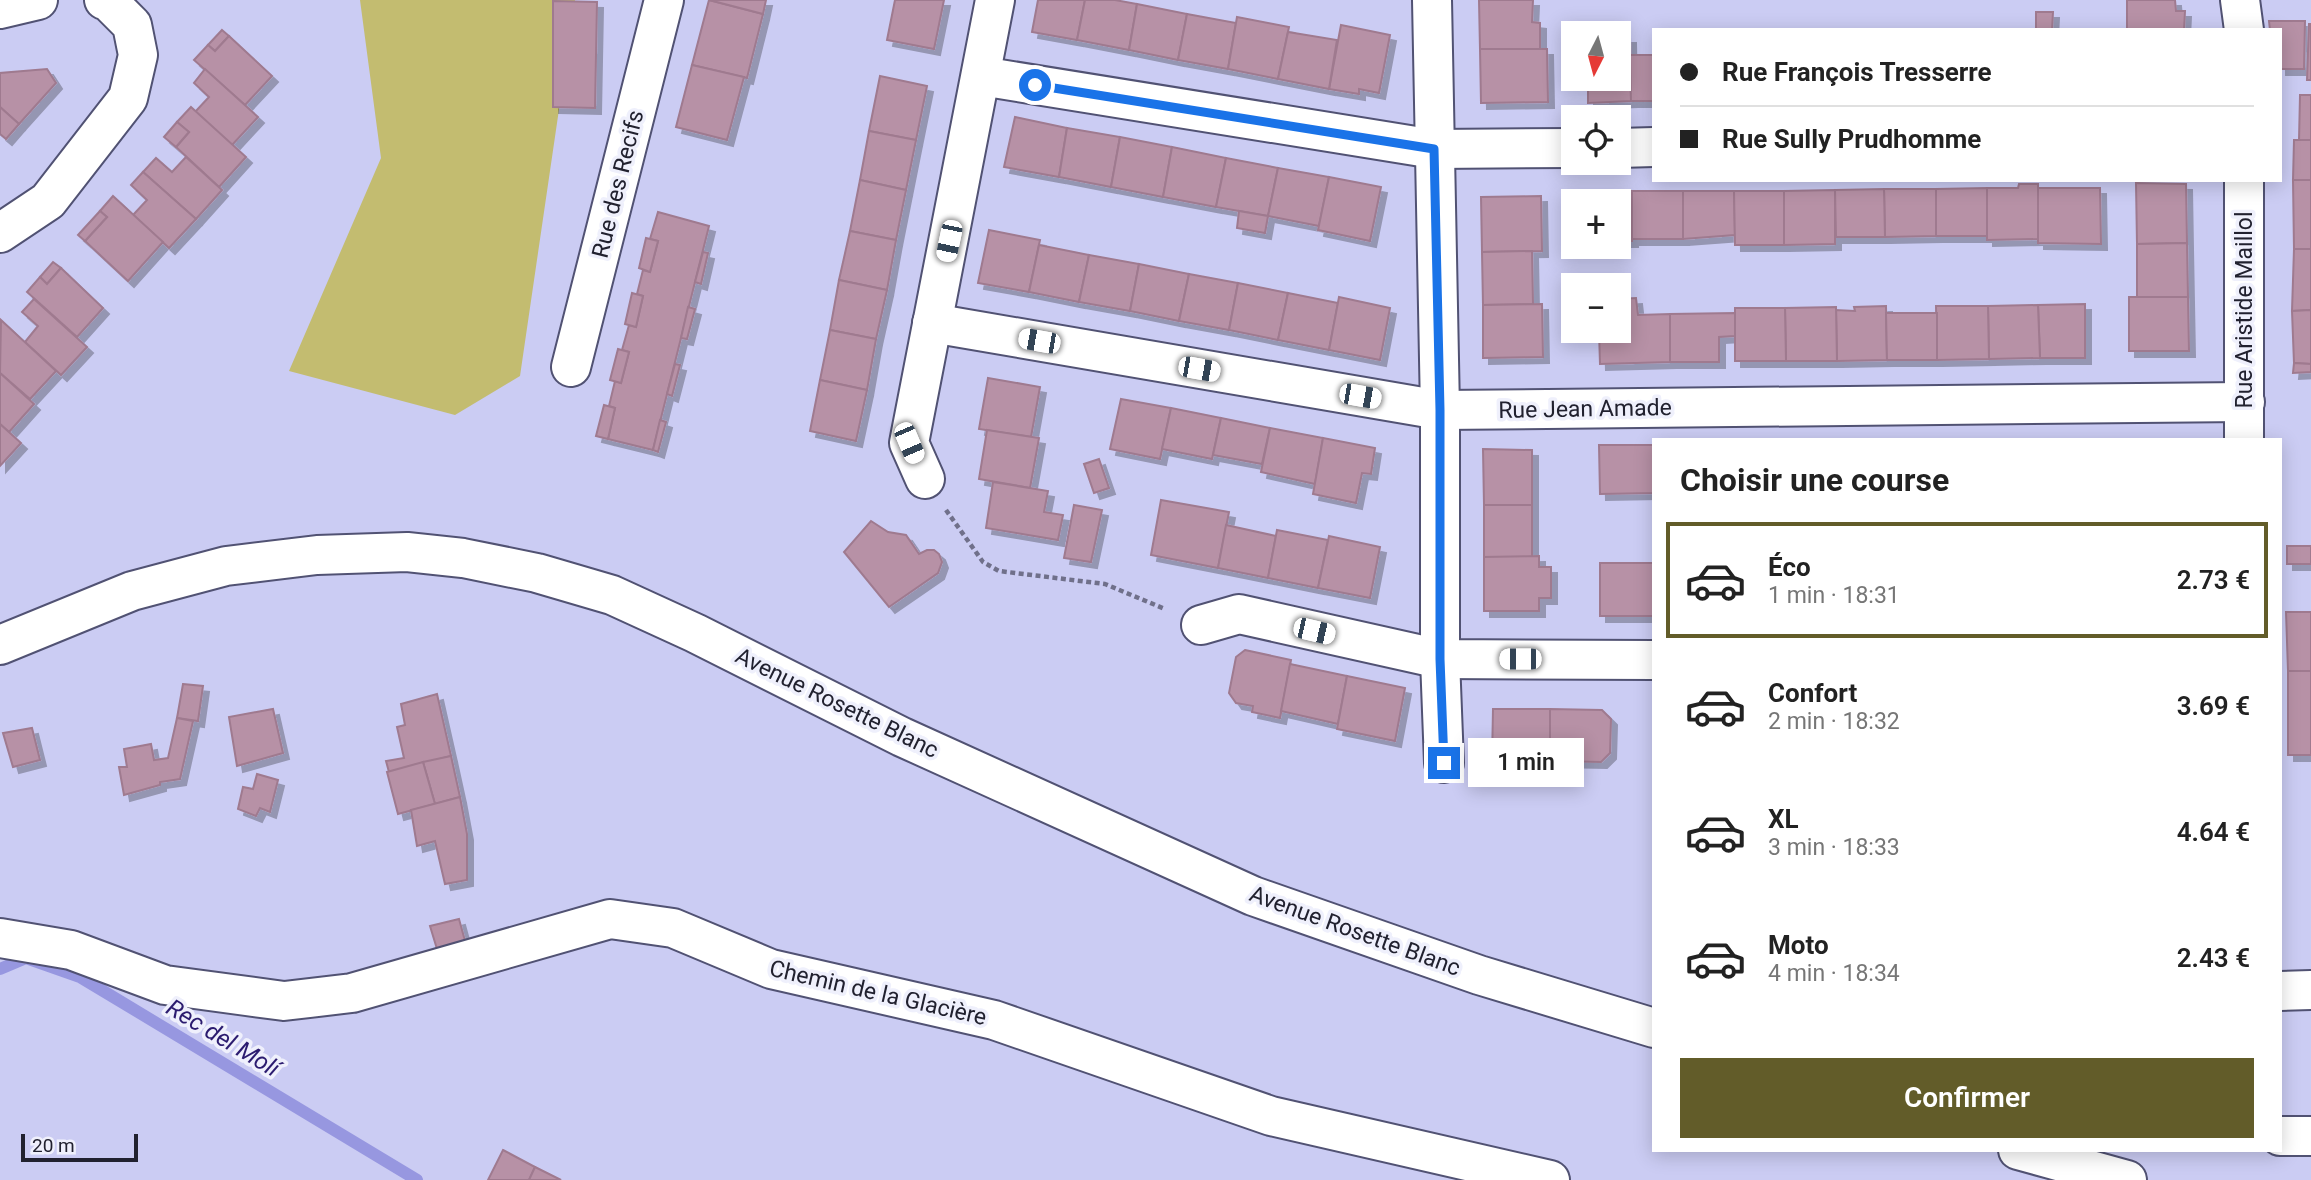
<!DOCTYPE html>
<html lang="fr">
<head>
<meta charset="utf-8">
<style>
	:root { --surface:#fff; --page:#f6f6f6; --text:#222; --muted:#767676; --line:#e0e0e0; --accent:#625c29 }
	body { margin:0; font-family:Roboto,sans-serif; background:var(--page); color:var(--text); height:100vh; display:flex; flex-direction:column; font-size:26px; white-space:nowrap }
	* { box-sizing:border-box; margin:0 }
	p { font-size:23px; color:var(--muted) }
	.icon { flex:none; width:38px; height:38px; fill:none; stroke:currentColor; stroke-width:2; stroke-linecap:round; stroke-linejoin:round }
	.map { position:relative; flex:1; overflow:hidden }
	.drawer { position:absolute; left:1652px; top:438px; width:630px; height:714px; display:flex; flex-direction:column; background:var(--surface); border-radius:0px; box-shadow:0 4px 18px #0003 }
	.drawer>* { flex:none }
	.hud { position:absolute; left:1652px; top:28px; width:630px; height:154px; border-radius:0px; box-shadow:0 4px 18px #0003; display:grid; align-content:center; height:154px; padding:0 28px; background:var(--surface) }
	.needle { width:46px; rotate:186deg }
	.fabs { position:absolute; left:1561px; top:21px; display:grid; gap:14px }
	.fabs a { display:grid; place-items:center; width:70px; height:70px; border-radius:0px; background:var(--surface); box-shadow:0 4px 18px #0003; font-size:35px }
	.scale { position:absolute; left:21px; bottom:18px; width:117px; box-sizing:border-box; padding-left:7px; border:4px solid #21212f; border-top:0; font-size:19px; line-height:24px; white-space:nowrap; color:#21212f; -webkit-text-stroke:5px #eff0fc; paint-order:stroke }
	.end { position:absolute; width:32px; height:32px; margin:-16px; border:9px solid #1a73e8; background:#fff; box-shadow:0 0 0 4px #fff }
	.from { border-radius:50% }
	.bubble { position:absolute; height:49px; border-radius:0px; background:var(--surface); box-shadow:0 4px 18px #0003; font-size:23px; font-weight:600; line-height:49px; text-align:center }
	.car { position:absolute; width:21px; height:42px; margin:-21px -10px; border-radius:9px; box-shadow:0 0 5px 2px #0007; background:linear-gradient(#fff 24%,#345 0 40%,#fff 0 76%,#345 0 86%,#fff 0) }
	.hud b { display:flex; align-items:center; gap:24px; height:66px; font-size:26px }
	.hud b+b { border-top:2px solid var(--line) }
	.hud i { width:18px; height:18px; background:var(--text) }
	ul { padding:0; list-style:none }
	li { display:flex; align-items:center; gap:21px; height:116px; margin:0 14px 10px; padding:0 14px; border:4px solid transparent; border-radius:0px }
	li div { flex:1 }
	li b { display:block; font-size:26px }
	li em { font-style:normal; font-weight:600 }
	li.active { border-color:var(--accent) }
	li>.icon { width:63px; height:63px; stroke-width:1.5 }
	h2 { padding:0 28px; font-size:32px; line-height:84px }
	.button { display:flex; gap:14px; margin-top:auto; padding:14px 28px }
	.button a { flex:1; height:80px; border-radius:0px; background:var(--accent); color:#fff; font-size:28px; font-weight:600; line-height:80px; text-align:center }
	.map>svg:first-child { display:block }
</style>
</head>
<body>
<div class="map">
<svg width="2311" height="1180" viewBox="0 0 2311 1180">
	<defs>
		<filter id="shadow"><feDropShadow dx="6" dy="6" stdDeviation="0" flood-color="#0004"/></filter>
	</defs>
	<rect width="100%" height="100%" fill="#cbccf3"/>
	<path fill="#c3bc70" d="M360 0H575L520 376 455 415 289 371 381 158Z"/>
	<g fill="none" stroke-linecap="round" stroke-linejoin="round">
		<path stroke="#9797e0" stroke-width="12" d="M0 969 26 958 80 977 417 1180"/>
	</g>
	<g fill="#b791a6" stroke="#9f7a8f" stroke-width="2" filter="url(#shadow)">
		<path d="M709 0 763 14 747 78 692 65Z"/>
		<path d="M709 0H766L763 14Z"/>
		<path d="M895 0H944L934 49 887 40Z"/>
		<path d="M1038 0H1085L1077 40 1032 32Z"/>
		<path d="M1085 0H1115L1137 4 1129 50 1077 40Z"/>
		<path d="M1479 0H1533L1532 22 1540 23V49H1480Z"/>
		<path d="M2127 0H2175L2176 11H2185L2184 30H2127Z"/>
		<path d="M553 1 597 2 595 108 553 107Z"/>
		<path d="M1137 4 1187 14 1178 60 1129 50Z"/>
		<path d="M2036 12H2053L2052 30H2036Z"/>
		<path d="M1187 14 1236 23 1228 69 1178 60Z"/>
		<path d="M1237 17 1289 27 1278 79 1228 69Z"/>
		<path d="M2269 21H2305L2304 69H2280V30H2270Z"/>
		<path d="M2309 24H2311V80H2307Z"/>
		<path d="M1341 25 1390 35 1379 93 1359 89V94L1329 89Z"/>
		<path d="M222 30 229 36 215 51 208 45Z"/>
		<path d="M1288 32 1337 40 1329 89 1278 79Z"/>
		<path d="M229 36 272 76 245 105 194 60 208 45 215 51Z"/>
		<path d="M1619 37H1630L1631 101 1588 103V79H1619Z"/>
		<path d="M1480 49H1547L1548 102 1481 103Z"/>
		<path d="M1630 55H1654V101H1631Z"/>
		<path d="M692 65 744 77 727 140 676 127Z"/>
		<path d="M47 69 56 83 19 124 0 107V73Z"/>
		<path d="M205 69 258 117 232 145 195 112 209 97 194 83Z"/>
		<path d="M880 76 927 86 916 140 869 131Z"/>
		<path d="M2300 95H2311V140H2299Z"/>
		<path d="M0 107 19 124 6 139 0 134Z"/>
		<path d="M191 107 246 157 219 187 176 147 189 132 177 122Z"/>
		<path d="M1015 117 1067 128 1059 177 1004 167Z"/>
		<path d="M177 122 189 132 176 147 164 137Z"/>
		<path d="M1067 128 1120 137 1111 187 1059 177Z"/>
		<path d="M869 131 916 140 906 190 860 180Z"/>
		<path d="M1120 137 1172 147 1163 197 1111 187Z"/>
		<path d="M2294 140H2311V180H2293Z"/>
		<path d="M1172 147 1226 158 1216 207 1163 197Z"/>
		<path d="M186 157 222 190 196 219 143 172 156 158 172 172Z"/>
		<path d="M1226 158 1278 168 1268 216 1216 207Z"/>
		<path d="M1278 168 1329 177 1319 226 1268 216Z"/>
		<path d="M143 172 196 219 169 248 133 215 147 200 131 185Z"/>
		<path d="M1329 177 1381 187 1370 241 1318 230Z"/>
		<path d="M860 180 906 190 896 240 850 231Z"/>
		<path d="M2293 180H2311V249H2294Z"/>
		<path d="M2136 183 2186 184 2187 243 2137 244Z"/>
		<path d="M2019 184H2038V239L1987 240V188H2018Z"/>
		<path d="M1987 188V236H1936V189Z"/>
		<path d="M2038 188H2100L2101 244 2038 243Z"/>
		<path d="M1884 189H1936V236L1885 237Z"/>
		<path d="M1884 189 1885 237H1836L1835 190Z"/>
		<path d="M1835 190V244L1784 245V191Z"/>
		<path d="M1582 191H1632V241H1619V201H1582Z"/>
		<rect x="1632" y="191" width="51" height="48"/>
		<path d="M1683 191H1734L1735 235 1683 239Z"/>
		<path d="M1734 191H1784V245H1735Z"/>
		<path d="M113 196 163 242 128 281 85 241 107 217 100 211Z"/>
		<path d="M1541 196 1542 251 1482 252 1481 197Z"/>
		<path d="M100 211 107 217 85 241 78 235Z"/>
		<path d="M1239 211 1268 216 1265 233 1237 228Z"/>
		<path d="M658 212 709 226 653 450 608 439 615 408 609 406 615 381 621 383 629 352 622 350 629 325 636 327 643 296 637 294 643 270 650 272 658 241 650 239Z"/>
		<path d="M989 230 1040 240 1029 292 978 283Z"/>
		<path d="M850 231 896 240 887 290 839 280Z"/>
		<path d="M646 238 658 241 650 272 639 268Z"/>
		<path d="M2187 243 2188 297 2137 298V244Z"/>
		<path d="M1039 245 1089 255 1079 302 1029 292Z"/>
		<path d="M2294 249H2311V310L2292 311Z"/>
		<path d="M1532 251 1533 304 1483 305 1482 252Z"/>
		<path d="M703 252 708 253 701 284 695 282Z"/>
		<path d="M1089 255 1139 264 1130 311 1079 302Z"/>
		<path d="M53 262 61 268 47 284 40 277Z"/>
		<path d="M1139 264 1189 274 1179 321 1130 311Z"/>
		<path d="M61 268 103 308 77 337 27 292 40 277 47 284Z"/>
		<path d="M1189 274 1238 283 1229 330 1179 321Z"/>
		<path d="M839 280 887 290 876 339 830 330Z"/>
		<path d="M1238 283 1288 293 1278 340 1229 330Z"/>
		<path d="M632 293 643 296 636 327 625 324Z"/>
		<path d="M1288 293 1338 303 1329 350 1278 340Z"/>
		<path d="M1339 297 1390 308 1380 360 1329 350Z"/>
		<path d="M2129 297H2188L2189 351H2129Z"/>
		<path d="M1636 298 1638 315 1670 314V362L1600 364 1599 331H1619V299Z"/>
		<path d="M34 299 87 347 61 375 25 342 38 326 22 312Z"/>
		<path d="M1542 304 1543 357 1483 358V305Z"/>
		<path d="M2085 304V358H2040L2038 305Z"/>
		<path d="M2038 305 2040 358 1989 359 1988 306Z"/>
		<path d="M1886 306 1887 360 1837 361 1836 310 1855 311 1854 307Z"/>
		<path d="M1936 306H1988L1989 359 1937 360Z"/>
		<path d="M688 307 695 309 687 339 681 338Z"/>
		<path d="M1836 307 1837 361H1786L1785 308Z"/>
		<path d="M1735 308H1785L1786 361H1735Z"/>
		<path d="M2311 310V364L2294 363 2292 311Z"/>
		<path d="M1735 313V336L1719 337V362H1670V314Z"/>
		<path d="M1886 313H1937V360H1887Z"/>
		<path d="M1 320 56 371 30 399 0 373Z"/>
		<path d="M830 330 876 339 867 390 820 380Z"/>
		<path d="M618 349 629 352 621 383 610 380Z"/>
		<path d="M2294 363 2311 364V372L2293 373Z"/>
		<path d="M675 364 680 365 672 396 667 394Z"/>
		<path d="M0 373 34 404 9 432 0 424Z"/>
		<path d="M988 378 1040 387 1031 437 979 429Z"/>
		<path d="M820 380 867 390 856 441 810 431Z"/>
		<path d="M1121 399 1171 408 1160 459 1110 449Z"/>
		<path d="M604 405 615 408 608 439 596 436Z"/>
		<path d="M1171 408 1221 418 1212 459 1162 449Z"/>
		<path d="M1221 418 1270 428 1262 464 1213 455Z"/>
		<path d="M660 420 666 422 658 452 653 450Z"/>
		<path d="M0 424 21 443 0 466Z"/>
		<path d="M1270 428 1323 438 1315 484 1261 472Z"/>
		<path d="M987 430 1039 438 1030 488 979 479Z"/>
		<path d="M1323 438 1375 448 1371 474 1362 473 1356 503 1313 494Z"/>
		<path d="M1599 445H1654V493L1600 494Z"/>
		<path d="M1483 449 1532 450V505H1484Z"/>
		<path d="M1099 459 1109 488 1094 493 1084 464Z"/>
		<path d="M993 482 1048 491 1044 512 1063 515 1058 540 986 528Z"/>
		<path d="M1161 500 1229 512 1218 568 1151 555Z"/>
		<path d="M1074 505 1102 510 1091 562 1064 558Z"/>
		<rect x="1484" y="505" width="48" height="52"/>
		<path d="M871 521 888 532 906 535 919 554 927 550H934L939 554 942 562 938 573 889 607 844 552Z"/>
		<path d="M1226 525 1276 536 1268 578 1218 568Z"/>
		<path d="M1277 530 1328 540 1318 588 1268 578Z"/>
		<path d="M1329 536 1380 547 1370 598 1318 588Z"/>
		<rect x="2287" y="546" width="24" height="18"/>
		<path d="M1539 556V567H1551V598H1539V611H1484V557Z"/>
		<rect x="1600" y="563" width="54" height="53"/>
		<path d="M2286 612H2311V671H2288Z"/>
		<path d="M1245 650 1291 660 1280 718 1252 712 1253 706 1236 703 1229 693 1236 657Z"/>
		<path d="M1290 664 1347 676 1338 724 1281 711Z"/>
		<rect x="2288" y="671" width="23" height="84"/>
		<path d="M1347 676 1405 688 1395 741 1337 729Z"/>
		<path d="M183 684 203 686 198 721 177 718Z"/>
		<path d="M437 694 451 756 389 772 386 761 404 758 397 727 405 725 401 704Z"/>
		<path d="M273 709 283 753 237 766 229 717Z"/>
		<path d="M1493 709H1550V761H1492Z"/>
		<path d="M1550 709 1602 710 1611 719 1610 753 1601 762 1550 761Z"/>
		<path d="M177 718 193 721 180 779 160 782V785L124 795 119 767H127L124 749 151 744 154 760 168 758Z"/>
		<path d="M32 728 40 760 13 767 3 733Z"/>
		<path d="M451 756 460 797 435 804 423 762Z"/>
		<path d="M423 762 435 804 398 814 387 772Z"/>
		<path d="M257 774 278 780 270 812 260 808 256 816 238 809 243 787 253 789Z"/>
		<path d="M460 797 467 834V880L445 884 435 841 417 846 411 810Z"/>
		<path d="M459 919 465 941 437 949 430 926Z"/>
		<path d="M503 1150 535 1167 529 1180H488Z"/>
		<path d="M535 1167 561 1180H529Z"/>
	</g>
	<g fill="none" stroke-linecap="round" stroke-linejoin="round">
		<g stroke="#515273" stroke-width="42">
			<g id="minor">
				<path d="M1432 0 1440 410V659L1444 763"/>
				<path d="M2240 0 2244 30"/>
				<path d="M0 9 38 0"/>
				<path d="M981 76 1434 149 1573 148"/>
				<path d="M1619 148 1654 147"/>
				<path d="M2244 180V439"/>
				<path d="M0 233 48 201 128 98 138 55 132 25 108 1 104 0"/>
				<path d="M932 323 1440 410 2245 402"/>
				<path d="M571 367 664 0"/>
				<path d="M925 479 909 443 995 0"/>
				<path d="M1201 625 1239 614 1440 659 1654 660"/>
				<path d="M0 938 71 950 165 985 284 1001 352 993 610 919 673 928 771 969 994 1020 1271 1116 1550 1180"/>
				<path d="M2280 991 2311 990"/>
			</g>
		</g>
		<g stroke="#515273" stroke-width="42">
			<g id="secondary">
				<path d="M0 645 132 591 226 566 317 555 407 552 463 558 537 573 612 595 695 633 902 737 1253 896 1479 975 1654 1028"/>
				<path d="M2280 1136H2311"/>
				<path d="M2018 1150 2127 1180"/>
			</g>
		</g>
		<path stroke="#70708a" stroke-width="4.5" stroke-dasharray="5 3.5" stroke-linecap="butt" d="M946 510 983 562 999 571 1105 584 1165 609"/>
		<use href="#minor" stroke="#fff" stroke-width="38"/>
		<use href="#secondary" stroke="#fff" stroke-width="38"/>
	</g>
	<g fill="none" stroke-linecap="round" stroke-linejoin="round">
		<path stroke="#1a73e8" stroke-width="9" d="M1035 85 1434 149 1440 410V659L1444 763"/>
	</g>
	<g text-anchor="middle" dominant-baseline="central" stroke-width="7" stroke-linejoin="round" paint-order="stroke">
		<g font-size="23" fill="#21212f" stroke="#eff0fc">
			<text transform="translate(618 184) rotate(-76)">Rue des Recifs</text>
			<text transform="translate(2244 310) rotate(-90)">Rue Aristide Maillol</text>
			<text transform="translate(1585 409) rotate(-1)">Rue Jean Amade</text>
			<text transform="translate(837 703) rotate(26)">Avenue Rosette Blanc</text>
			<text transform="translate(1355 931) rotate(20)">Avenue Rosette Blanc</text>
			<text transform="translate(878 993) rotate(13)">Chemin de la Glacière</text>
		</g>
		<g font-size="24" font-style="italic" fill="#2b1b6f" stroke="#eff0fc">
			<text transform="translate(223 1038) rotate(31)">Rec del Molí</text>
		</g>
	</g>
</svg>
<div class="fabs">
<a><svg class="needle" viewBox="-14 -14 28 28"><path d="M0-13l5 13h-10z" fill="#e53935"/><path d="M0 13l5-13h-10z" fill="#767676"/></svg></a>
<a><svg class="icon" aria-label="locate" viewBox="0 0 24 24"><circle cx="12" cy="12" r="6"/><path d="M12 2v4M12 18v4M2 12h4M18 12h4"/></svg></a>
<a>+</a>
<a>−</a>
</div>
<div class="scale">20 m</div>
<i class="end from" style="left:1035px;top:85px"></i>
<i class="end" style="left:1444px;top:763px"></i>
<div class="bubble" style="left:1468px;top:738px;width:116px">1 min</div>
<i class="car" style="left:949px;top:241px;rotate:192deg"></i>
<i class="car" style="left:1039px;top:341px;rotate:280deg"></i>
<i class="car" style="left:1199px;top:369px;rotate:100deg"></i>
<i class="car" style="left:1360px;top:396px;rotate:100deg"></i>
<i class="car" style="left:909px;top:443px;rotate:157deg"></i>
<i class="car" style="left:1314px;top:631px;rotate:103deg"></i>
<i class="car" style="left:1520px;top:659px;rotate:270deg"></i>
<div class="hud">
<b><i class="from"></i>Rue François Tresserre</b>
<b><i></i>Rue Sully Prudhomme</b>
</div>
<section class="drawer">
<h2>Choisir une course</h2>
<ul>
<li class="active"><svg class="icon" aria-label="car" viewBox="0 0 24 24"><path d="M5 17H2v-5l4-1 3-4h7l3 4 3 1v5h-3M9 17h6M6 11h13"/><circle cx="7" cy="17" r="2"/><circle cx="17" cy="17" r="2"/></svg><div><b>Éco</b><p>1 min · 18:31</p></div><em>2.73 €</em></li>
<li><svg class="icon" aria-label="car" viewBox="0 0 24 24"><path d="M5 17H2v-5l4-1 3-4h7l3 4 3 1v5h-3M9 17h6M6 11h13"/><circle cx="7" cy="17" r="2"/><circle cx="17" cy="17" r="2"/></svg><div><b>Confort</b><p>2 min · 18:32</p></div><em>3.69 €</em></li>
<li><svg class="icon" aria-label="car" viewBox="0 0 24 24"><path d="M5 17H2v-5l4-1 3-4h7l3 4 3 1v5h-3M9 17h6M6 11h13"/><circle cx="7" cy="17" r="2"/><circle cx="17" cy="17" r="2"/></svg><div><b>XL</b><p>3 min · 18:33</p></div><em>4.64 €</em></li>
<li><svg class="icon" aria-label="car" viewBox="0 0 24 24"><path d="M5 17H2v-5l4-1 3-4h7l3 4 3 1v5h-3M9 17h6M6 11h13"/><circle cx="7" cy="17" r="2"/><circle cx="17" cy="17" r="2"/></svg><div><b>Moto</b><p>4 min · 18:34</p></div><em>2.43 €</em></li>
</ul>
<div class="button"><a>Confirmer</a></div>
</section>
</div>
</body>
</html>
